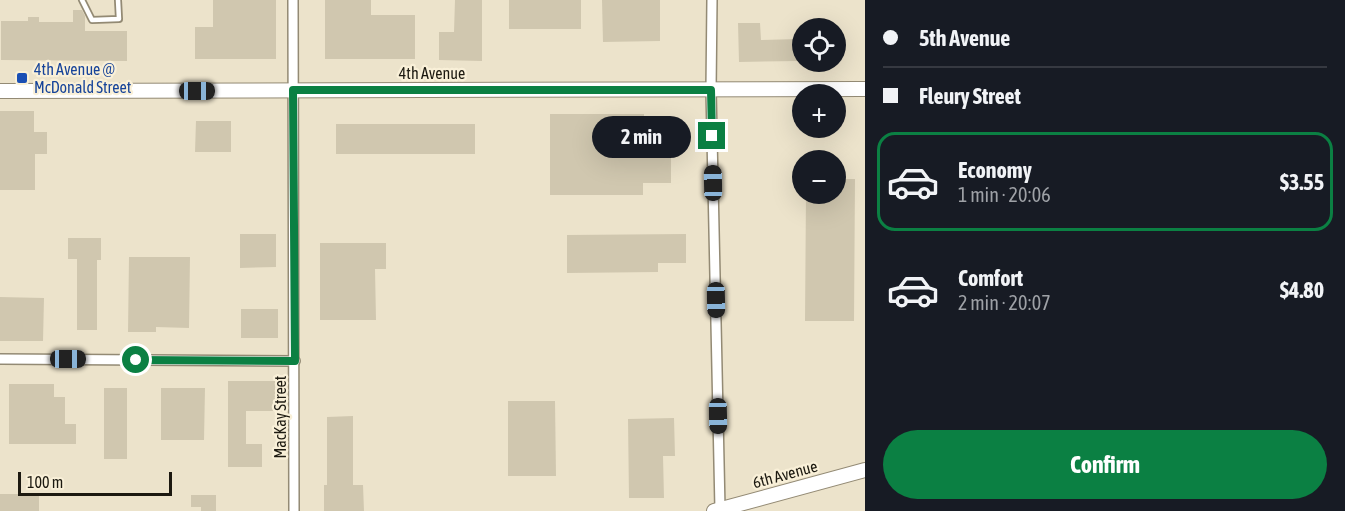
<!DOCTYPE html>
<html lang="en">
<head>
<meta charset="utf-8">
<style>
	:root { --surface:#171b24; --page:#20242c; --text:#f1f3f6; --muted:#9ea1a6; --line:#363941; --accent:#0b8043 }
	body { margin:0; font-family:"Asap Condensed",sans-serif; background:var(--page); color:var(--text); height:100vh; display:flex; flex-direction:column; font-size:22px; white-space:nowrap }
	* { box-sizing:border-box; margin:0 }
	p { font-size:20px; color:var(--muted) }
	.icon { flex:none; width:33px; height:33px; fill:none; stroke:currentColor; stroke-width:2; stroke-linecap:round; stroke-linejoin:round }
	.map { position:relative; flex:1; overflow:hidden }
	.drawer { display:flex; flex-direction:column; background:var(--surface); width:480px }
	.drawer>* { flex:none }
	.hud { display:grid; align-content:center; height:132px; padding:0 18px; background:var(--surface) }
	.controls { position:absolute; left:792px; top:18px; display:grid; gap:12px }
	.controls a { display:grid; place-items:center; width:54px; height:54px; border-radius:50%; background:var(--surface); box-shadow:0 6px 24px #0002; font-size:30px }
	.scale { position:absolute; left:18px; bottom:15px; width:154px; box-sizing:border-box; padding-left:6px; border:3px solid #1c1910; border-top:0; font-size:16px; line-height:21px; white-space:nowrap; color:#1c1910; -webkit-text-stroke:4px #f9f0d8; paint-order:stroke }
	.end { position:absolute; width:27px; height:27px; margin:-14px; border:8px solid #0b8043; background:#fff; box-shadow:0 0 0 3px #fff }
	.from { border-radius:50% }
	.bubble { position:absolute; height:42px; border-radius:21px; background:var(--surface); box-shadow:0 6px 24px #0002; font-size:20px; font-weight:700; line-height:42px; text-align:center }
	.car { position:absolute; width:18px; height:36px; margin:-18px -9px; border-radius:8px; box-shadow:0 0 4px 2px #0007; background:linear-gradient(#222 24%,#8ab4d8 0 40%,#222 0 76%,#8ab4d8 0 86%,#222 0) }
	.hud b { display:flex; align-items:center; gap:21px; height:57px; font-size:22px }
	.hud b+b { border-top:2px solid var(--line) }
	.hud i { width:15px; height:15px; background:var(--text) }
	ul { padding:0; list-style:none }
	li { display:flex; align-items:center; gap:18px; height:99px; margin:0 12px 9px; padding:0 6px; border:3px solid transparent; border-radius:18px }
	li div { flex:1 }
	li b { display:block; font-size:22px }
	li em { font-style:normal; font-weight:700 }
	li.active { border-color:var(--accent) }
	li>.icon { width:54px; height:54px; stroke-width:1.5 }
	.action { display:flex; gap:12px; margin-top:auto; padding:12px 18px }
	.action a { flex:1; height:69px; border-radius:36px; background:var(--accent); color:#fff; font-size:24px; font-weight:700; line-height:69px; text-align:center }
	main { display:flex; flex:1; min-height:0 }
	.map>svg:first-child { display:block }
</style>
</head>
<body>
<main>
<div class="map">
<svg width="865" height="511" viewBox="0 0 865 511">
	<rect width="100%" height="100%" fill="#ece3cb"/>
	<g fill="#d0c7af">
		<path d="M213 0H276V59H195V27H213Z"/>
		<path d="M325 0H371V15H415V59H325Z"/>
		<path d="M455 0H482V61L439 60V32H454Z"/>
		<rect x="509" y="0" width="72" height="29"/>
		<path d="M602 0H660V41L603 42Z"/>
		<path d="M73 10H82L85 16V31H127V61L1 60V21H28V17H39V22H73Z"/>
		<path d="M738 23H760L761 40 798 39V61L739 62Z"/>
		<path d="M0 111H34V132H47V154H35V190H0Z"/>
		<path d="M550 114H644V119H671V183H643V195H550Z"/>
		<path d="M196 121H231V152H195Z"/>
		<rect x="336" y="124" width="139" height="30"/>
		<path d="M836 179H855L854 321H805L806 194H836Z"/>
		<path d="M240 234H276V267L240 268Z"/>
		<path d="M686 234V263H658V272L567 273V235Z"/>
		<path d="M68 238H101V260H97V330H77V259H68Z"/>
		<path d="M320 243H386V269H375L376 320H320Z"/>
		<path d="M129 257H190L189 328 156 327V332H128Z"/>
		<path d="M0 297 44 298 43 341H0Z"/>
		<rect x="241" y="309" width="37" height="29"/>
		<path d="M228 381H275V411H246V444H262V467H228Z"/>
		<path d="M9 384H54V397H65V424H76V444H9Z"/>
		<rect x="104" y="388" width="23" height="71"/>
		<path d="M161 388H205L204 440H161Z"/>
		<path d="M508 401H555L556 476H508Z"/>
		<path d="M353 416V485H363L364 511H324V485H327V417Z"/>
		<path d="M674 418 675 456H663L664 498H629L628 419Z"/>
		<rect x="0" y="494" width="39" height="17"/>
		<path d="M191 495H216V511H201V507H191Z"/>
	</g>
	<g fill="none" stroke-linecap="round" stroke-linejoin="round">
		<g stroke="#938a74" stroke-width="8">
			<path id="lane" d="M82 0 92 20 119 19 118 0"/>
		</g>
		<g stroke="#938a74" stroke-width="12">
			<g id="street">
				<path d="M293 0 294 511"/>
				<path d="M712 0 711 90 720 509"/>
				<path d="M0 359 295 361"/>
			</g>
		</g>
		<g stroke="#938a74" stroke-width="16">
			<g id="secondary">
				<path d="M0 91 865 89"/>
				<path d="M714 511 865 470"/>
			</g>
		</g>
		<use href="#lane" stroke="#fff" stroke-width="4.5"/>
		<use href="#street" stroke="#fff" stroke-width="9"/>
		<use href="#secondary" stroke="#fff" stroke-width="14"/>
	</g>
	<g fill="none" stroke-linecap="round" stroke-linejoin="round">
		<path stroke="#0b8043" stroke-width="8" d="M136 360 295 361 293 90H711L712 136"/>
	</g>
	<rect fill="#1a4fb4" stroke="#f9f0d8" stroke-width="2" x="16" y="72" width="12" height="12" rx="3"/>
	<g text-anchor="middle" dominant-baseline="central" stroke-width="4.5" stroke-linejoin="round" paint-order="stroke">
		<g font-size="16" fill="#164399" stroke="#f9f0d8" text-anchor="start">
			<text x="34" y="69">4th Avenue @<tspan x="34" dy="18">McDonald Street</tspan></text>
		</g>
		<g font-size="16" fill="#1c1910" stroke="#f9f0d8">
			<text x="432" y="73">4th Avenue</text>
			<text transform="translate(280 417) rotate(-90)">MacKay Street</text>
			<text transform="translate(785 474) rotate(-15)">6th Avenue</text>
		</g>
	</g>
</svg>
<div class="controls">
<a><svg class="icon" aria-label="locate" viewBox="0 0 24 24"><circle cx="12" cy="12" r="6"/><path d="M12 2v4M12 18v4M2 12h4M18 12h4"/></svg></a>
<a>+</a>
<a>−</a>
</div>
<div class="scale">100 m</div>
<i class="end from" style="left:136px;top:360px"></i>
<i class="end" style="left:712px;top:136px"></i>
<div class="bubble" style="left:592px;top:116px;width:99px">2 min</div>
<i class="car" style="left:197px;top:91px;rotate:90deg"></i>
<i class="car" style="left:713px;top:183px;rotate:359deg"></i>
<i class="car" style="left:716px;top:300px;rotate:179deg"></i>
<i class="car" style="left:68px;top:359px;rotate:90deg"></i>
<i class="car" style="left:718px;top:416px;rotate:179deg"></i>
</div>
<section class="drawer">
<div class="hud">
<b><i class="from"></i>5th Avenue</b>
<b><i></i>Fleury Street</b>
</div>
<ul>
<li class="active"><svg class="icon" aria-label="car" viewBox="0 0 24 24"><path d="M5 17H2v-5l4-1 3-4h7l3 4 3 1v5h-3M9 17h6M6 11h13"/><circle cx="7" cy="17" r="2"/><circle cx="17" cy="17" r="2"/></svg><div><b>Economy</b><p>1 min · 20:06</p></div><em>$3.55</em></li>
<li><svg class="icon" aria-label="car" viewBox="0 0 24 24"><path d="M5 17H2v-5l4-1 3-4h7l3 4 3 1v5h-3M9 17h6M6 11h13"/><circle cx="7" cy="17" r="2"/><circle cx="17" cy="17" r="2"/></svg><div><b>Comfort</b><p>2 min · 20:07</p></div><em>$4.80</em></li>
</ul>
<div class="action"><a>Confirm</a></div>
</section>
</main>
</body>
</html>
